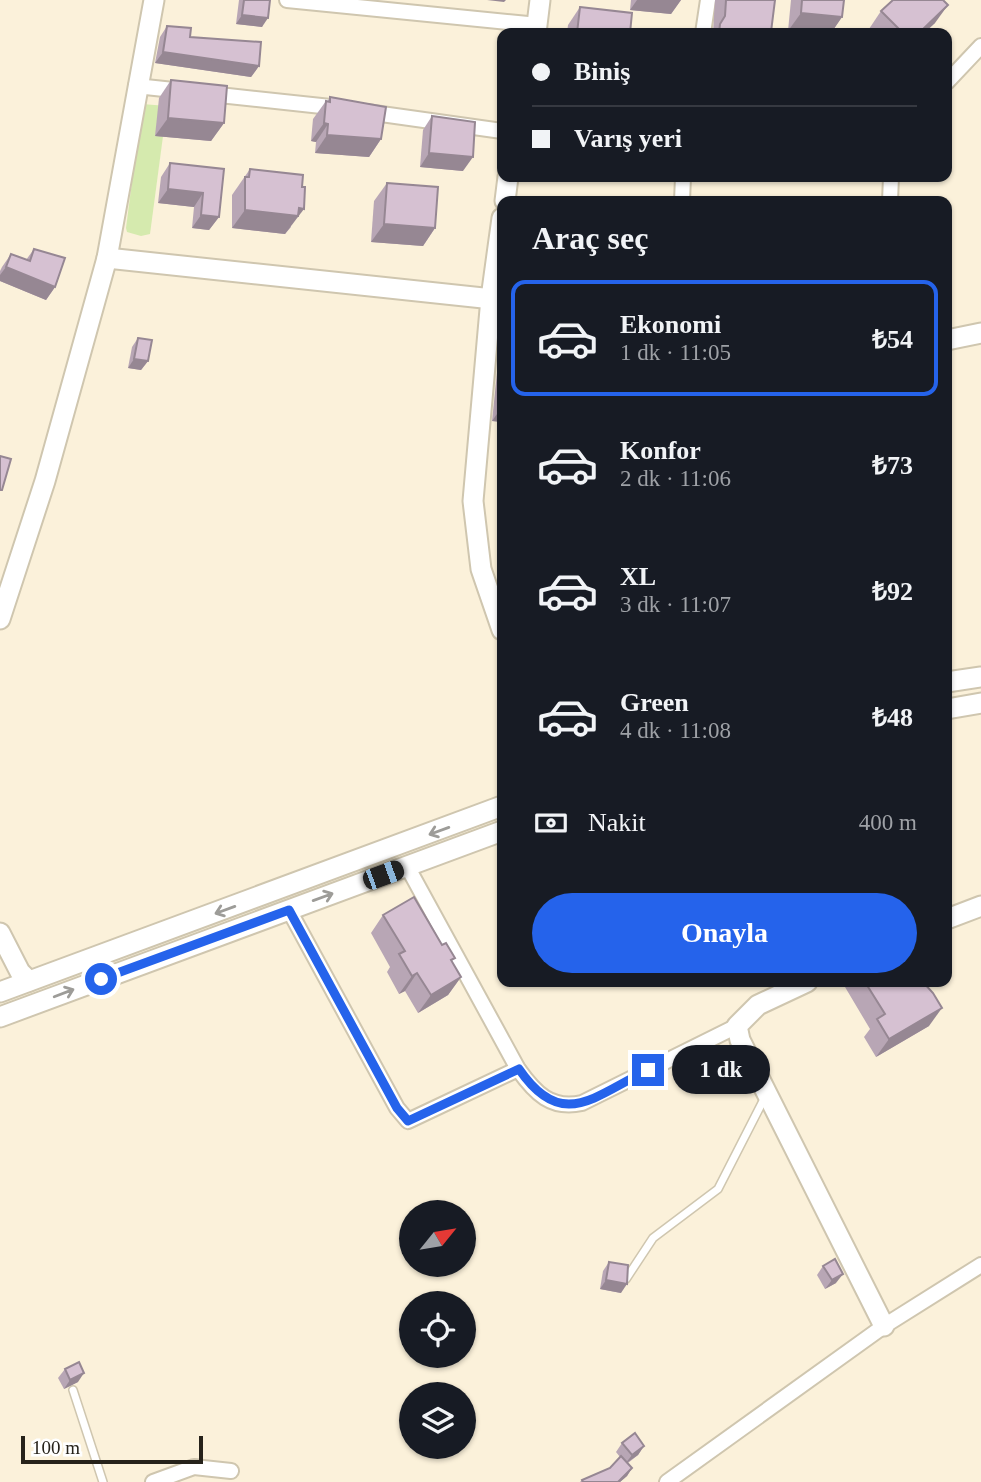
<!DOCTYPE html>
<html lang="tr">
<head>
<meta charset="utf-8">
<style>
	:root { --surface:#171b24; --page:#242831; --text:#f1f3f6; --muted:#9ea1a6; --line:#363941; --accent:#2563eb }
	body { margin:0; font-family:Georgia,serif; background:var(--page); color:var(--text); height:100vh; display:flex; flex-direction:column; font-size:26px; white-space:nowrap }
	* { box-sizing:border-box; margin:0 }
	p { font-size:23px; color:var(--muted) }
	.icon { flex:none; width:38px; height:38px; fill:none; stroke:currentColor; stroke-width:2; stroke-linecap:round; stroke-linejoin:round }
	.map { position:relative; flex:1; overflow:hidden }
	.drawer { position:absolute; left:497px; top:196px; width:455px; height:791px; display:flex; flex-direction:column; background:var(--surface); border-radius:14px; box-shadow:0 2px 5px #0004 }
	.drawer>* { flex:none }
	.hud { position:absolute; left:497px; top:28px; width:455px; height:154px; border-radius:14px; box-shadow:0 2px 5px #0004; display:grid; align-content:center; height:154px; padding:0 35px; background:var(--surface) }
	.needle { width:46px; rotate:60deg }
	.buttons { position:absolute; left:399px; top:1200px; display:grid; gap:14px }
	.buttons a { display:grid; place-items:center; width:77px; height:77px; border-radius:50%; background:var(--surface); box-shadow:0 2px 5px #0004; font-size:35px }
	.scale { position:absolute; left:21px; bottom:18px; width:182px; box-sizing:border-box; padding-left:7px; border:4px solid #26221a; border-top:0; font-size:19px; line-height:24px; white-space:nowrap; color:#26221a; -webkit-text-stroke:5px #fff; paint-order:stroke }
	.end { position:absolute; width:32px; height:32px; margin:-16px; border:9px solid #2563eb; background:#fff; box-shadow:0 0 0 4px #fff }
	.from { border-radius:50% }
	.bubble { position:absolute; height:49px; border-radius:24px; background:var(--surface); box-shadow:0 2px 5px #0004; font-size:23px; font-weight:700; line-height:49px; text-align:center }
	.car { position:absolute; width:21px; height:42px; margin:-21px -10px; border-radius:9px; box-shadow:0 0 5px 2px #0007; background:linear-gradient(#222 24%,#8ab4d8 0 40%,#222 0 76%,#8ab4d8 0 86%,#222 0) }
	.hud b { display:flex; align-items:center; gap:24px; height:66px; font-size:26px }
	.hud b+b { border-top:2px solid var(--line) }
	.hud i { width:18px; height:18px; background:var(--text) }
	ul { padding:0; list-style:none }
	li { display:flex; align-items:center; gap:21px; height:116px; margin:0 14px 10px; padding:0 21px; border:4px solid transparent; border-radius:14px }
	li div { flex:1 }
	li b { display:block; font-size:26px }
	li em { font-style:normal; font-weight:700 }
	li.active { border-color:var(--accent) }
	li>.icon { width:63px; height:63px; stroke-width:1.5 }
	h2 { padding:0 35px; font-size:32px; line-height:84px }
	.pay { display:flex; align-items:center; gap:18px; height:77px; padding:0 35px; font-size:26px }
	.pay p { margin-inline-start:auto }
	.action { display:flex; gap:14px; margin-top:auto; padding:14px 35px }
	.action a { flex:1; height:80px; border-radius:42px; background:var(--accent); color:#fff; font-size:28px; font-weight:700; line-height:80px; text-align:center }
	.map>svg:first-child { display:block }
</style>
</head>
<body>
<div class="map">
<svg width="981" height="1482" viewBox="0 0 981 1482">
	<rect width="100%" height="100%" fill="#fbf1da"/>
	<path fill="#d5eaae" d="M142 104 167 106 150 234 141 236 127 232 126 228Z"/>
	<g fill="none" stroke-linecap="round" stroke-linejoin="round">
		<g stroke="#cfc6af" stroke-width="10">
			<g id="lane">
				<path d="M626 1279 653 1238 718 1189 765 1097"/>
				<path d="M73 1390 103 1482"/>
			</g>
		</g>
		<g stroke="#cfc6af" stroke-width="18">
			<g id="street">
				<path d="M287 0 538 25"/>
				<path d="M703 33 708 0"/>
				<path d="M947 82 981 46"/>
				<path d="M136 86 183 91"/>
				<path d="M210 94 340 108"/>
				<path d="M367 112 502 131"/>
				<path d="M682 201 683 177"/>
				<path d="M890 201 891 177"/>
				<path d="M407 866 518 1069C535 1093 551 1110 582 1103L737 1026"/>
				<path d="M289 910 397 1108 408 1121 518 1069"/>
				<path d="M153 1482 194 1467 231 1471"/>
				<path d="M667 1482 884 1326 981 1265"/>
			</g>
		</g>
		<g stroke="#cfc6af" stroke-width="23">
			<g id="secondary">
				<path d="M536 33 540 0"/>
				<path d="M505 201 508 177"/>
				<path d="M502 218 491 298 473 501 481 569 502 630"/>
				<path d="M107 258 502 300"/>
				<path d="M947 340 981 333"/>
				<path d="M0 619 45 481 107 258 154 0"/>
				<path d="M947 682 981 677"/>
				<path d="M947 709 981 703"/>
				<path d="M947 919 981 906"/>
				<path d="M0 933 20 972 29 981"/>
				<path d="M807 982 758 1005 737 1026 740 1040 884 1326"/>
				<path d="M0 992 502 806"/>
				<path d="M0 1017 502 831"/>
			</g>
		</g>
		<use href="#lane" stroke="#fff" stroke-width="7"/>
		<use href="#street" stroke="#fff" stroke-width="14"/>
		<use href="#secondary" stroke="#fff" stroke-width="19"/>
	</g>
	<g fill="#b8a6b5">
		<path d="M239 0H270L262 27 236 24Z"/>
		<path d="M631 0H681L671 14 630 10Z"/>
		<path d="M715 0H775L770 33H713Z"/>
		<path d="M791 0H844L842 17 831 33H810L788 31Z"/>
		<path d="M580 7 630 33H567L568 25Z"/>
		<path d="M881 11 935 23 924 33H873L869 29Z"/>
		<path d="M167 26 190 37 259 66 251 77 155 63 160 37Z"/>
		<path d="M171 80 224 123 211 141 155 136 159 98Z"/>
		<path d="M330 97 381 139 369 157 315 153 316 142 311 141 313 119 326 101 327 102Z"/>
		<path d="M432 116 463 171 420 167 423 130Z"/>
		<path d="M170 163 224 169 219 217 209 230 192 228 194 207 158 203 161 177Z"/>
		<path d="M250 169 291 227 285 234 232 228V195Z"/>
		<path d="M387 183 435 228 423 246 371 242 374 201Z"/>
		<path d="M34 249 55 287 46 300 0 281V271L2 267 11 254 26 260Z"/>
		<path d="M138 338 148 361 141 370 128 368 132 347Z"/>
		<path d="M502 365V422L492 421 497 373Z"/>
		<path d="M383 915 452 962 461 977 448 995 418 1013 405 991 399 994 387 972 390 967 371 933Z"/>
		<path d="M849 982H923L929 1026 876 1057 864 1037 870 1029 845 987Z"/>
		<path d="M609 1262 621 1293 600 1289 603 1271Z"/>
		<path d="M823 1266 836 1283 825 1289 817 1275Z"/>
		<path d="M65 1369 78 1382 64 1389 58 1378Z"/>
		<path d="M622 1443 644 1446 638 1455 628 1463 632 1468 627 1476 620 1482H580L582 1480 610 1468 620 1457 616 1452Z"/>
	</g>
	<g fill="#968793">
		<path d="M487 0H506L504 2Z"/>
		<path d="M637 0H681L671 14 630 10Z"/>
		<path d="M948 5 935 23 924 33H919Z"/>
		<path d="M801 13 842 17 831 33H810L788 31Z"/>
		<path d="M242 15 268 18 262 27 236 24Z"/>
		<path d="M163 52 259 66 251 77 155 63Z"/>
		<path d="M168 118 224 123 211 141 155 136Z"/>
		<path d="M324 123 328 124 316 142 311 141Z"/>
		<path d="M327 135 381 139 369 157 315 153Z"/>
		<path d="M429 153 473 157 463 171 420 167Z"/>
		<path d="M168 189 203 193 194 207 158 203Z"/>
		<path d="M299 208 304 209 285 234 232 228 245 210Z"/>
		<path d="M201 215 219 217 209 230 192 228Z"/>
		<path d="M384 224 435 228 423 246 371 242Z"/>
		<path d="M6 267 55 287 46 300 0 281V275Z"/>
		<path d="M134 359 148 361 141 370 128 368Z"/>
		<path d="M502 407V422L492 421Z"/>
		<path d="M417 973 405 991 399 994 412 976Z"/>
		<path d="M461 977 448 995 418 1013 431 995Z"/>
		<path d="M942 1008 929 1026 876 1057 889 1039Z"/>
		<path d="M843 1274 836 1283 825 1289 832 1280Z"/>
		<path d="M606 1280 627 1284 621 1293 600 1289Z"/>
		<path d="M84 1373 78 1382 64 1389 70 1380Z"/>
		<path d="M644 1446 638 1455 625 1464 632 1455Z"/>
		<path d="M632 1468 627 1476 620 1482H618Z"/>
	</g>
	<g fill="#d6c1d2" stroke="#968793" stroke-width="2">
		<path d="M244 0H270L268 18 242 15Z"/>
		<path d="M726 0H775L771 32 763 31V33H719L720 24 725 16Z"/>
		<path d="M802 0H844L842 17 801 13Z"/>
		<path d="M893 0H943L948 5 919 33H903L881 11Z"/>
		<path d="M580 7 632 13 630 33H577Z"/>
		<path d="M167 26 191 28 190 37 261 42 259 66 163 52Z"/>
		<path d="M171 80 227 86 224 123 168 118Z"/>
		<path d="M330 97 386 107 381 139 327 135 328 124 324 123 326 101 330 102Z"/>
		<path d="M432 116 475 122 473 157 429 153Z"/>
		<path d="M170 163 224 169 219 217 201 215 203 193 168 189Z"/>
		<path d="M250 169 303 175 302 187H305L304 209 299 208 298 216 245 210V177H249Z"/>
		<path d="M387 183 438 187 435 228 384 224Z"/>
		<path d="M541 199 561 201H540Z"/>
		<path d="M34 249 65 258 55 287 6 267 11 254 30 261Z"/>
		<path d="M138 338 152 340 148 361 134 359Z"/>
		<path d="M0 456 11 459 2 490H0Z"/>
		<path d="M414 897 442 945 446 943 455 958 451 960 461 977 431 995 417 973 412 976 399 954 405 951 383 915Z"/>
		<path d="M865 982H923L933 993 942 1008 889 1039 877 1019 885 1014Z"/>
		<path d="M835 1259 843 1274 832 1280 823 1266Z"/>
		<path d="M609 1262 628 1265 627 1284 606 1280Z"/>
		<path d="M79 1362 84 1373 70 1380 65 1369Z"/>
		<path d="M635 1433 644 1446 632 1455 622 1443Z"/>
		<path d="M621 1456 632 1468 618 1482H583L582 1480 610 1468Z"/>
	</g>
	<defs><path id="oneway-shaft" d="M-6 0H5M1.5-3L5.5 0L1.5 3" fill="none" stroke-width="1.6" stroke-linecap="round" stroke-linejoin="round" transform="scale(1.75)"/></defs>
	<g stroke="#9d9c98">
		<use href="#oneway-shaft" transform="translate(439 831) rotate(160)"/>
		<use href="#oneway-shaft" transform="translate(323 897) rotate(-20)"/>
		<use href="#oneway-shaft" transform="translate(225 910) rotate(160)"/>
		<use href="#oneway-shaft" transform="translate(64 993) rotate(-21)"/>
	</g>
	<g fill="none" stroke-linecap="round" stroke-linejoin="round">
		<path stroke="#2563eb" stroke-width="9" d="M101 979 289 910 397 1108 408 1121 519 1069C562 1132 594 1096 648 1070"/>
	</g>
</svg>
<div class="buttons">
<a><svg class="needle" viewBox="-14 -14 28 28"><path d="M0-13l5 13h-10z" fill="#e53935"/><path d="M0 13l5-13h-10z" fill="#9ea1a6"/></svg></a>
<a><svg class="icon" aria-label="locate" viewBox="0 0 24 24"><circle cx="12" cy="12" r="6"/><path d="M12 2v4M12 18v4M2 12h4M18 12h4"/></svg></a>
<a><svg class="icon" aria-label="layers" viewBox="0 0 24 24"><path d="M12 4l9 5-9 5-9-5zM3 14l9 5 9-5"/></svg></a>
</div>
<div class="scale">100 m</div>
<i class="end from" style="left:101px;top:979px"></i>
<i class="end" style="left:648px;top:1070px"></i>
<div class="bubble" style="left:672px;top:1045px;width:98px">1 dk</div>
<i class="car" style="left:383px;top:875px;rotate:70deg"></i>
<div class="hud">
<b><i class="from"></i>Biniş</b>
<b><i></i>Varış yeri</b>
</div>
<section class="drawer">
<h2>Araç seç</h2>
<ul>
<li class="active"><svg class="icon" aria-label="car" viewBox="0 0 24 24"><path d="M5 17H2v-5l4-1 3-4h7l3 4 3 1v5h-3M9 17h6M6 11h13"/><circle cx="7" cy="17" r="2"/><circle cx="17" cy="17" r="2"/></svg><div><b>Ekonomi</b><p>1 dk · 11:05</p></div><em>₺54</em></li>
<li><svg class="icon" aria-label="car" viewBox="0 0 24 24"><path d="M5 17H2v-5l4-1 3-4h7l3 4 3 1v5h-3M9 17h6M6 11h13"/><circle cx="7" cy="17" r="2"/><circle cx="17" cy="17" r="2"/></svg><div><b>Konfor</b><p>2 dk · 11:06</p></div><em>₺73</em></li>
<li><svg class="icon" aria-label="car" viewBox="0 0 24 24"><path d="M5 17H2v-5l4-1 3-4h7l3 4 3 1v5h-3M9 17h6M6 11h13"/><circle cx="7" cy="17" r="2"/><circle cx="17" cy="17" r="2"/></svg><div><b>XL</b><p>3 dk · 11:07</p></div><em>₺92</em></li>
<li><svg class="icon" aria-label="car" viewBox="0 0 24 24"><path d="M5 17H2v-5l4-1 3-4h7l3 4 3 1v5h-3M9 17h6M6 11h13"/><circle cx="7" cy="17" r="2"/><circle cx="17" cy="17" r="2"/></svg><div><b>Green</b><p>4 dk · 11:08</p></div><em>₺48</em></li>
</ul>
<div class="pay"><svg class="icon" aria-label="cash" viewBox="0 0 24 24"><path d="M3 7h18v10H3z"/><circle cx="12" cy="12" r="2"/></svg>Nakit<p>400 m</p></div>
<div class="action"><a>Onayla</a></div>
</section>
</div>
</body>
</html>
